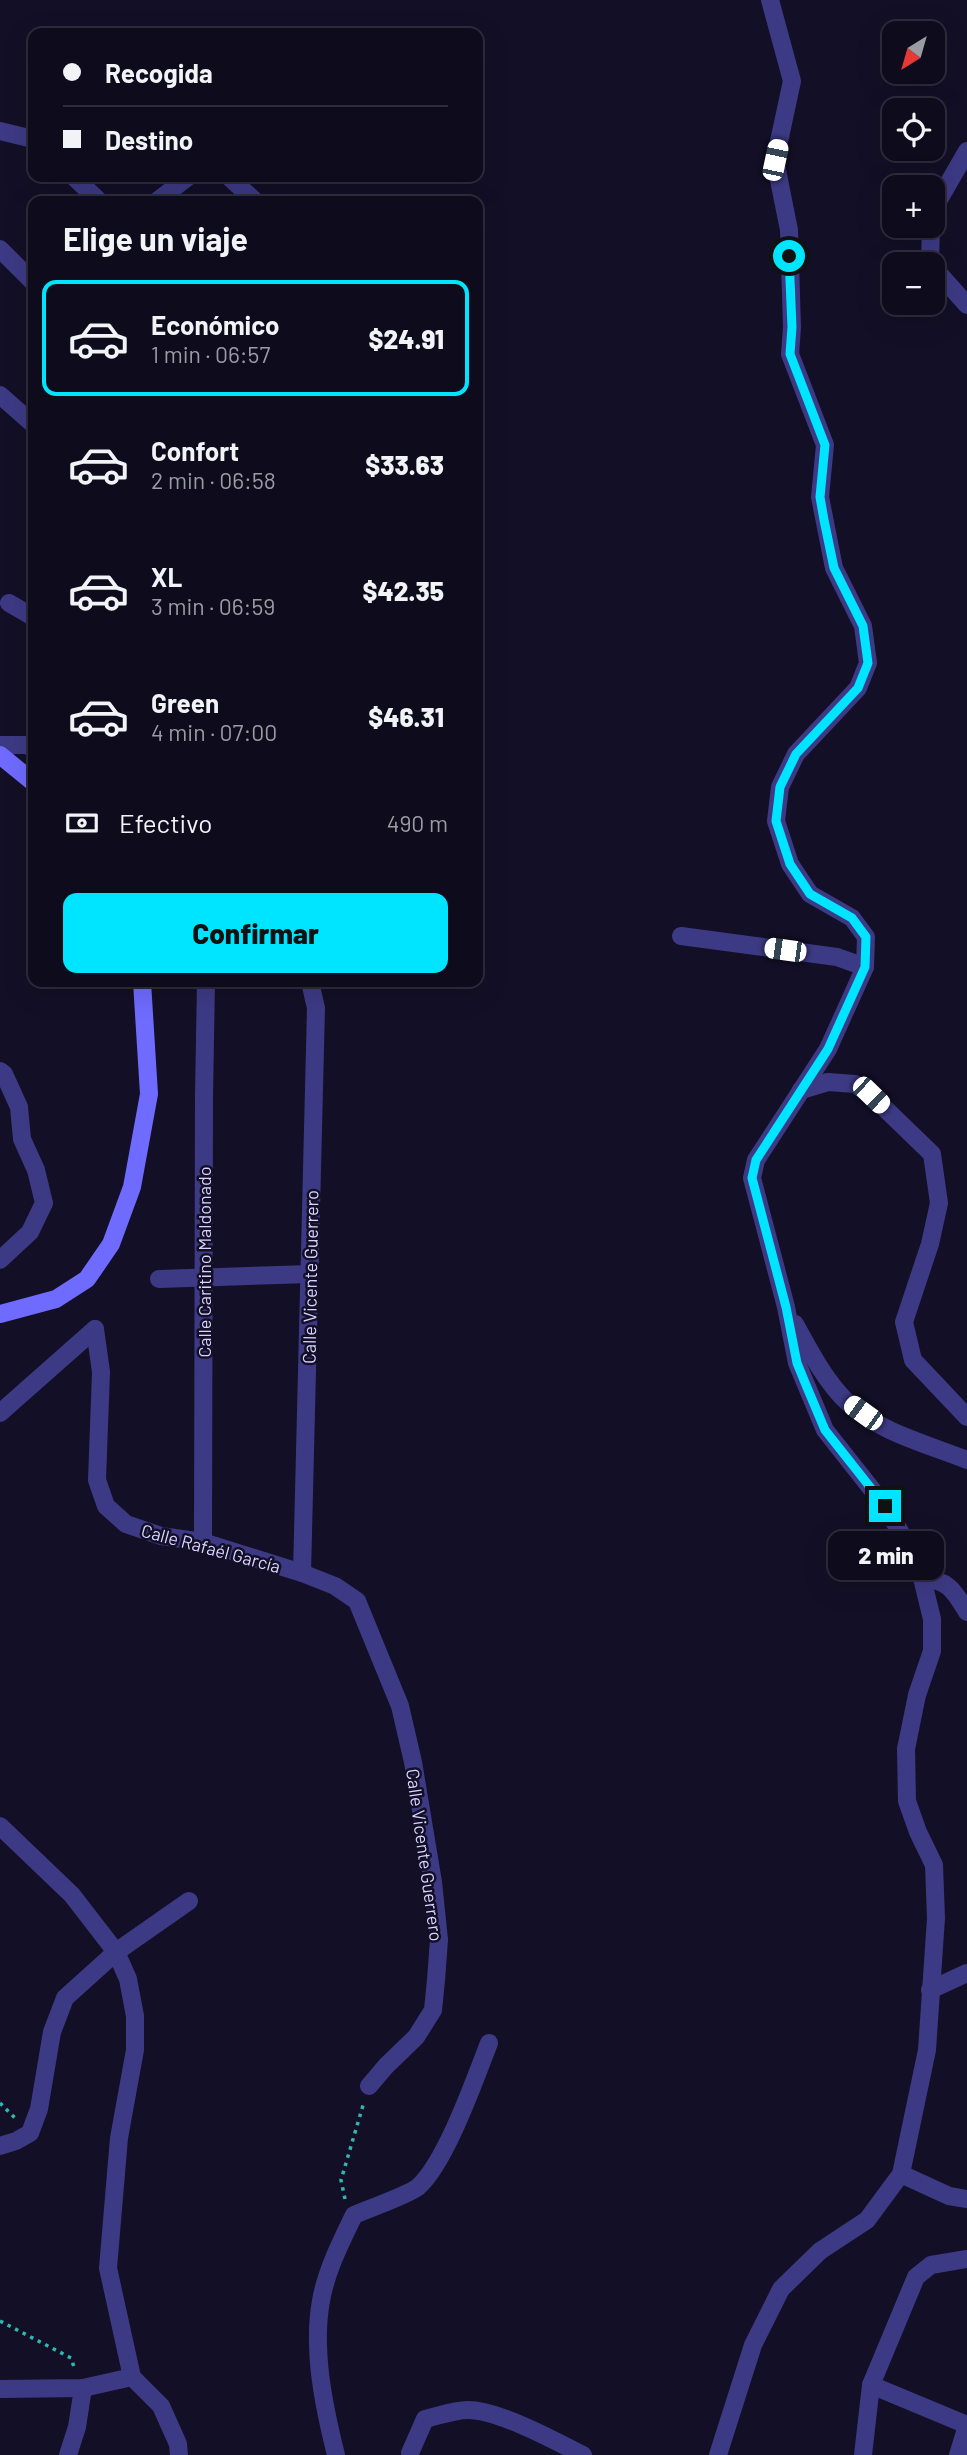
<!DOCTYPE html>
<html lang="es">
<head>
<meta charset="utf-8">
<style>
	:root { --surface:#0e0b1c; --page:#171425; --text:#f1f3f6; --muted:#9b9ba3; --line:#2e2b3b; --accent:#00e5ff }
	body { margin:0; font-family:Barlow,sans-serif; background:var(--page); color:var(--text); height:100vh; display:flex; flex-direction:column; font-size:26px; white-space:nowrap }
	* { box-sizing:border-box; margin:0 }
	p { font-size:23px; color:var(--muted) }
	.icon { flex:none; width:38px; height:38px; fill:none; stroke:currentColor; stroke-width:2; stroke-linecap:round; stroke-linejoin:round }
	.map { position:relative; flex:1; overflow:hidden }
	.drawer { position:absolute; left:28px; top:196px; width:455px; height:791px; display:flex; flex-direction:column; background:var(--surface); border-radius:14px; box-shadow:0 7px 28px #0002,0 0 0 2px var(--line) }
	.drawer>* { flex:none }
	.hud { position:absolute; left:28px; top:28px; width:455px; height:154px; border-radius:14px; box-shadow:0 7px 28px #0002,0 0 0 2px var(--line); display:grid; align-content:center; height:154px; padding:0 35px; background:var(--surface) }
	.needle { width:46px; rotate:217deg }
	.controls { position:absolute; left:882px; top:21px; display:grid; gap:14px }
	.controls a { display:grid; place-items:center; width:63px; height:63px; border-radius:14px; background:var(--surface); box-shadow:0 7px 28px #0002,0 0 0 2px var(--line); font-size:35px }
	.end { position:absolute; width:32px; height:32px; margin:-16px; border:9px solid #00e5ff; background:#111; box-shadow:0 0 0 4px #111 }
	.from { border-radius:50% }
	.bubble { position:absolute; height:49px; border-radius:14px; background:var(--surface); box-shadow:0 7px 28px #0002,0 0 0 2px var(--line); font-size:23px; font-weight:800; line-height:49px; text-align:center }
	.car { position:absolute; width:21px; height:42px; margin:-21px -10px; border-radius:9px; box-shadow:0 0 5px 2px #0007; background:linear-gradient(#fff 24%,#345 0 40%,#fff 0 76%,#345 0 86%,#fff 0) }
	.hud b { display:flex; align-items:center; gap:24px; height:66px; font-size:26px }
	.hud b+b { border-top:2px solid var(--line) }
	.hud i { width:18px; height:18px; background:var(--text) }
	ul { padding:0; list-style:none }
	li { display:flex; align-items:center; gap:21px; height:116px; margin:0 14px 10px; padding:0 21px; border:4px solid transparent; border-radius:14px }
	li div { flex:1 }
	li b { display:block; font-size:26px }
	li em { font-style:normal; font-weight:800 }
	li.selected { border-color:var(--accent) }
	li>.icon { width:63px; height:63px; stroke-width:1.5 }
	h2 { padding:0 35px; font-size:32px; line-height:84px }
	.pay { display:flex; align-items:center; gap:18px; height:77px; padding:0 35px; font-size:26px }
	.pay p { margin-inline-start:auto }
	.action { display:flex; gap:14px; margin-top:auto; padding:14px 35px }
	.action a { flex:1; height:80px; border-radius:14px; background:var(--accent); color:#111; font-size:28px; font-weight:800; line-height:80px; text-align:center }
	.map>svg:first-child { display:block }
</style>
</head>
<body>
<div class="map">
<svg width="967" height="2455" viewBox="0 0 967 2455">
	<rect width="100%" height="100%" fill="#130f26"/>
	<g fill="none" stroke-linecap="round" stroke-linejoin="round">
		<g stroke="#2fb8b0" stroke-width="3.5" stroke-dasharray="3.5 5" stroke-linecap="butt">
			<path d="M0 2103 16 2119"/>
			<path d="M345 2199 341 2180 364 2102"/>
			<path d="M0 2321 71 2358 75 2370"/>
		</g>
		<g stroke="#3d3a85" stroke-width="18">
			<path d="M0 131 33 139"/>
			<path d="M74 177 99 201"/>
			<path d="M229 177 255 201"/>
			<path d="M157 201 188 177"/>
			<path d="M933 210 967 151"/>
			<path d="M0 249 33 282"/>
			<path d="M930 264 931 226"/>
			<path d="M933 267 967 305"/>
			<path d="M0 395 33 424"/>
			<path d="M9 603 33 617"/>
			<path d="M0 745H26L33 748"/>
			<path d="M681 936 837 957 865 967"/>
			<path d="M0 1071 4 1074 19 1107 22 1139 36 1170 44 1203 30 1232 0 1260"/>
			<path d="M801 1090 828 1082 855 1084 871 1095 932 1154 939 1203 930 1244 904 1322 913 1360 967 1417"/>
			<path d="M159 1279 310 1274"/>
			<path d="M795 1324C810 1351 824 1379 846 1401 878 1432 927 1444 967 1460"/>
			<path d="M95 1329 101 1372 97 1480 106 1506 126 1524 161 1536 203 1542 302 1573 335 1586 357 1601 400 1706 413 1762 433 1882 439 1940 436 1980 433 2010 416 2037 386 2066 369 2086"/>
			<path d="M0 1413 95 1329"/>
			<path d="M203 1542 204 1096 206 982"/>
			<path d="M302 1573 316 1008 310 982"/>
			<path d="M922 1578C949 1580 954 1591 967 1612"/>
			<path d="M0 1826 72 1895 116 1952 128 1979 135 2016V2050L119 2138 108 2268 132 2377 161 2406 178 2444 179 2455"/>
			<path d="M930 1990 967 1973"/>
			<path d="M0 2146 16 2141 30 2133 39 2109 52 2032 65 1998 116 1952 189 1901"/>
			<path d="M901 2174 949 2196 967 2199"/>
			<path d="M871 2385 967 2425"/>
			<path d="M0 2389 83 2388 132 2377"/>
			<path d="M410 2453 425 2419C438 2416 454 2410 468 2410 499 2410 555 2441 583 2455"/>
			<path d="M68 2455 77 2427 83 2388"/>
			<path d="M336 2455C324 2407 312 2350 321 2301 326 2271 341 2242 354 2215 368 2209 408 2195 418 2187 446 2162 475 2079 489 2043"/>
			<path d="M718 2455 753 2345 781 2289 820 2251 867 2220 901 2174 927 2050 936 1918 934 1865 918 1832 907 1801 906 1749 917 1695 932 1651V1619L922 1578 902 1535 885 1506 825 1430 797 1363 786 1307 752 1178 756 1160 828 1049 865 967 866 937 852 918 810 894 790 864 776 821 780 787 796 754 858 688 868 663 863 626 834 568 820 497 825 445 790 354 792 327 789 230 775 160 792 81 770 0"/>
			<path d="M863 2455 871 2385 916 2277 931 2265 967 2259"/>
			<path d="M958 2455 967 2426"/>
		</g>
		<g stroke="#6f6bff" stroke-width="18">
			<path d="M0 755 33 782"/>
			<path d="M0 1314 56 1299 87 1279 111 1244 132 1187 149 1094 142 982"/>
		</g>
	</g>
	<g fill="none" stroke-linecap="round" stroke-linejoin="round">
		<path stroke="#00e5ff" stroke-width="9" d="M789 256 792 327 790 354 825 445 820 497 824 520 834 568 863 626 868 663 858 688 796 754 780 787 776 821 790 864 810 894 852 918 866 937 865 967 828 1049 756 1160 752 1178 786 1307 797 1363 806 1385 825 1430 885 1506"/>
	</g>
	<g text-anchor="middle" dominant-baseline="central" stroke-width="5" stroke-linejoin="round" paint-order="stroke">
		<g font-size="18" fill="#d9d4ff" stroke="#130f26">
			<text transform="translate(204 1262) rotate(-90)">Calle Caritino Maldonado</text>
			<text transform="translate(310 1277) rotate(-89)">Calle Vicente Guerrero</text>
			<text transform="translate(211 1548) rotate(15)">Calle Rafaél García</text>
			<text transform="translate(425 1855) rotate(82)">Calle Vicente Guerrero</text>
		</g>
	</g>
</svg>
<div class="controls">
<a><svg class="needle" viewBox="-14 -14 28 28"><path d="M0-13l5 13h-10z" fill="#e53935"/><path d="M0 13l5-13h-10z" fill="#9b9ba3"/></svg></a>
<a><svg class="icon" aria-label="locate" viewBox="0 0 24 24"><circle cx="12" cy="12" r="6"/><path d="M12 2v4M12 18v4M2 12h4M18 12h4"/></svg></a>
<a>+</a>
<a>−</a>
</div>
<i class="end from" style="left:789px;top:256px"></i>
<i class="end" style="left:885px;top:1506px"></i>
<div class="bubble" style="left:828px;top:1531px;width:116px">2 min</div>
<i class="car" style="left:775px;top:160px;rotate:12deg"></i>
<i class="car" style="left:785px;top:950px;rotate:278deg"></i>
<i class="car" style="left:871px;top:1095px;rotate:134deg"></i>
<i class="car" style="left:863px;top:1413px;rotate:306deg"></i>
<div class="hud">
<b><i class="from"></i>Recogida</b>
<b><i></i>Destino</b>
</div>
<section class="drawer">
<h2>Elige un viaje</h2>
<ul>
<li class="selected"><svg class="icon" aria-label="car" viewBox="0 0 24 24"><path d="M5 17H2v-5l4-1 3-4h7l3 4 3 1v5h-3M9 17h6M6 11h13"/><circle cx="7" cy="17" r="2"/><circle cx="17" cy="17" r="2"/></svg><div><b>Económico</b><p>1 min · 06:57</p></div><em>$24.91</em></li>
<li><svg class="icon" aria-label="car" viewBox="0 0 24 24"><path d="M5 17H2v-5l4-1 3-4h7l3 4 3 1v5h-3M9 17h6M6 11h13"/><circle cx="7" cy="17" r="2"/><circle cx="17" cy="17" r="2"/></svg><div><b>Confort</b><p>2 min · 06:58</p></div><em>$33.63</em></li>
<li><svg class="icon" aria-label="car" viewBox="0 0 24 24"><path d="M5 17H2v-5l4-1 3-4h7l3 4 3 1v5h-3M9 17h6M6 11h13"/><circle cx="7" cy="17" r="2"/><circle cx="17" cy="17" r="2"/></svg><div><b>XL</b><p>3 min · 06:59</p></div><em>$42.35</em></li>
<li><svg class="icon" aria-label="car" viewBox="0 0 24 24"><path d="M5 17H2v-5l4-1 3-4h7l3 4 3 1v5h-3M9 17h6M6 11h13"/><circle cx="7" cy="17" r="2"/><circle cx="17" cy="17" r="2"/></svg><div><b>Green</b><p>4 min · 07:00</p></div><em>$46.31</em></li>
</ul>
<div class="pay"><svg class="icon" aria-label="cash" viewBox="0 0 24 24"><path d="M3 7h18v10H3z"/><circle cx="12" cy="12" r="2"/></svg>Efectivo<p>490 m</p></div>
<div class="action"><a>Confirmar</a></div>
</section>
</div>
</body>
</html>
